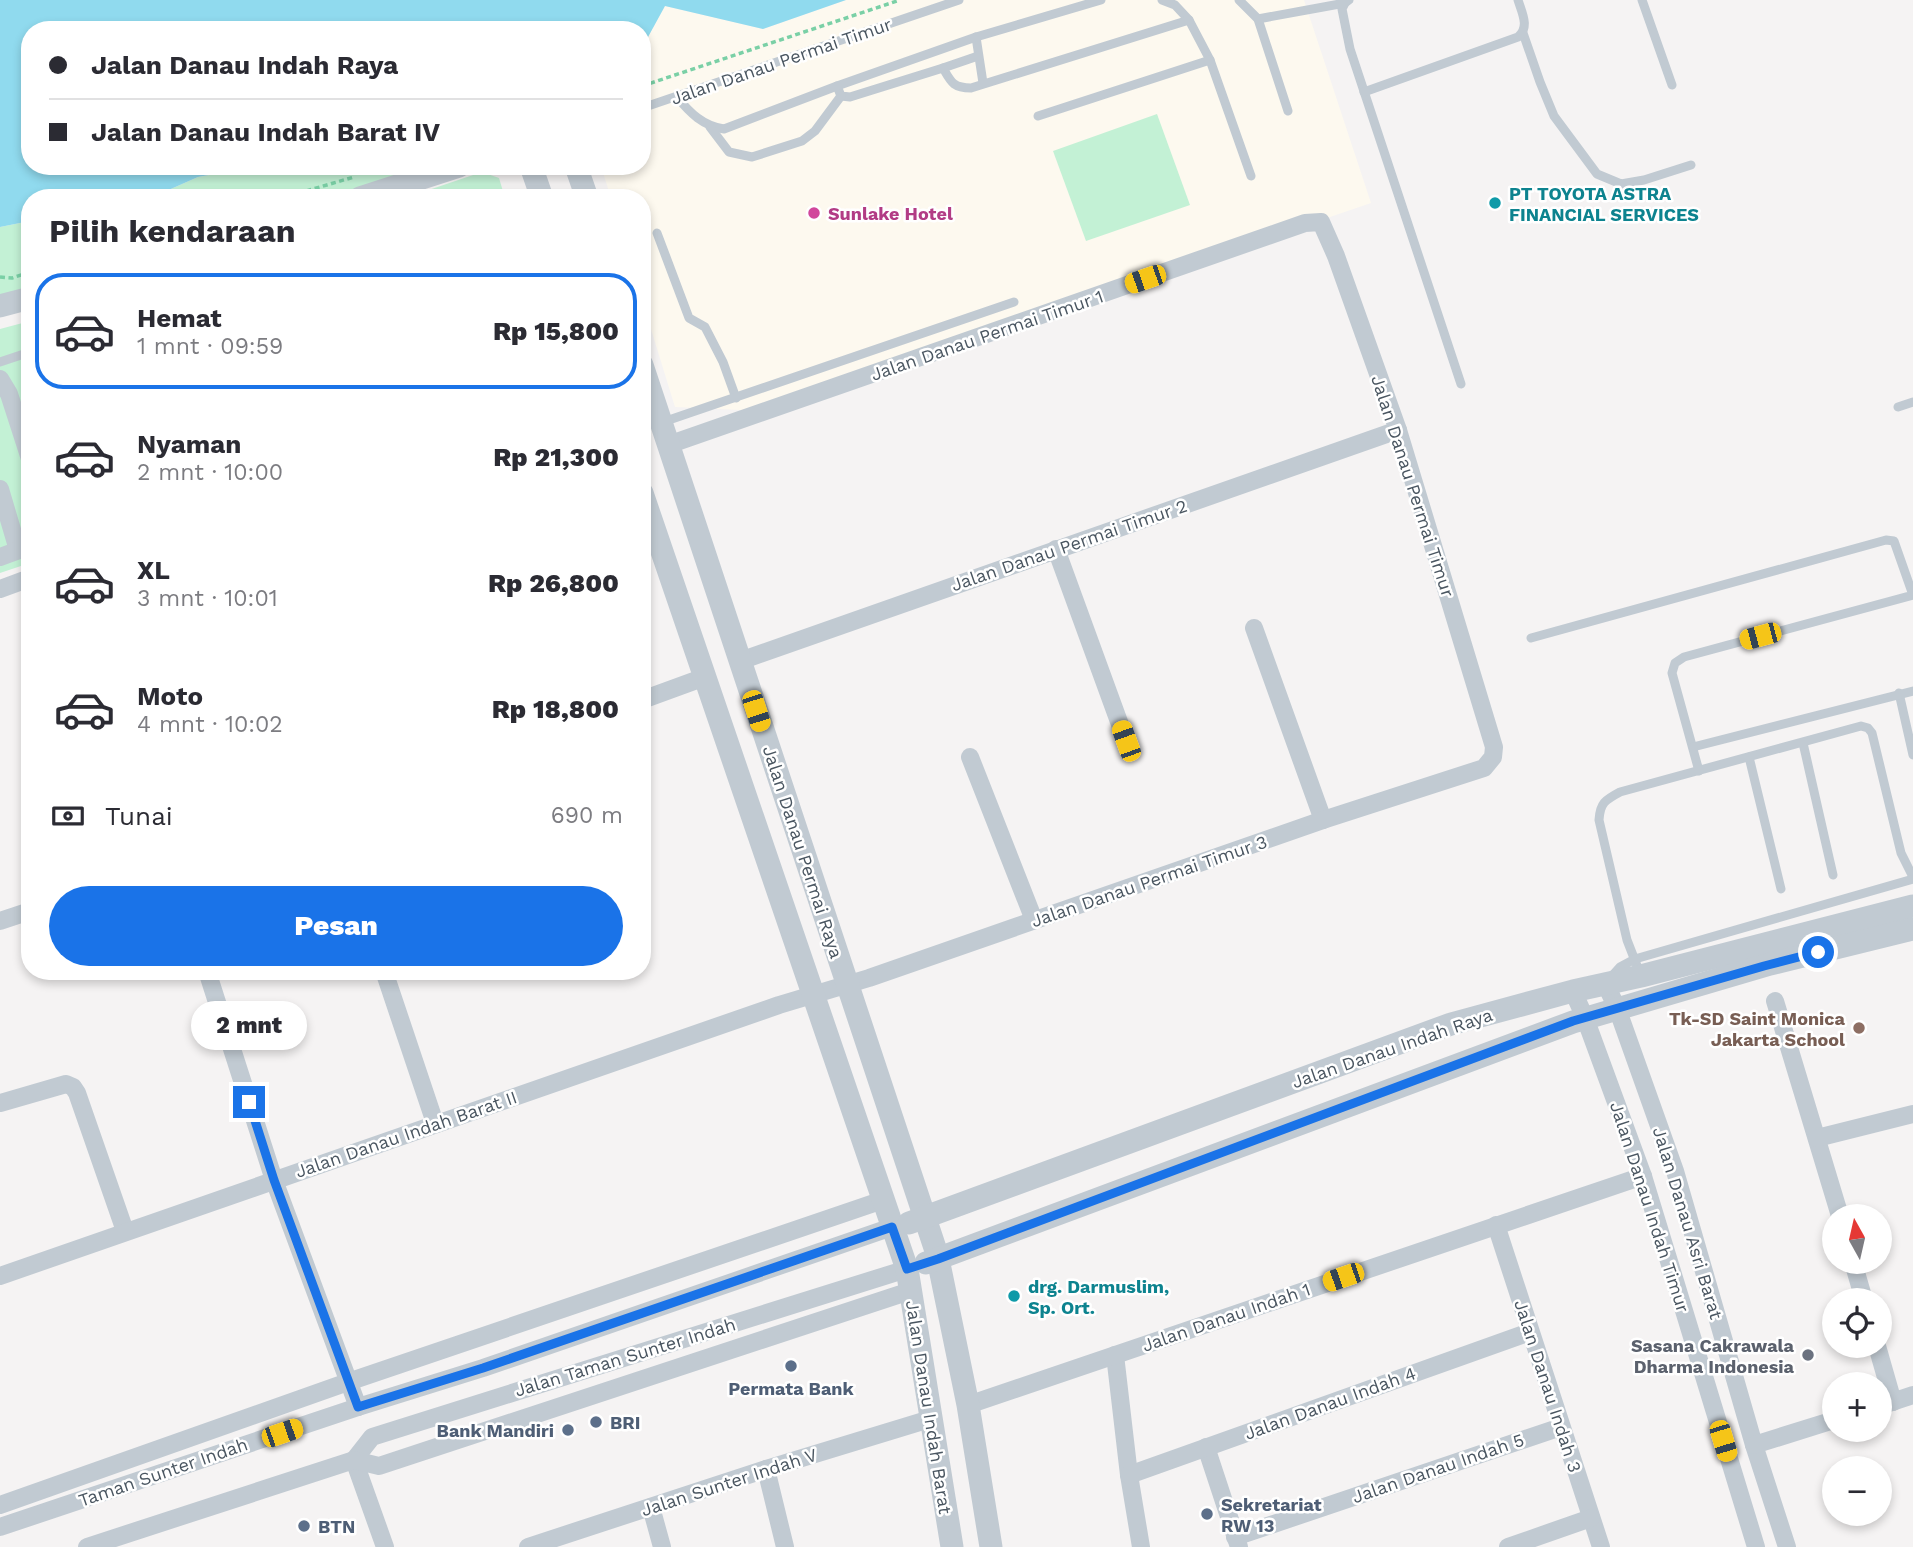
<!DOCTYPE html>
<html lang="id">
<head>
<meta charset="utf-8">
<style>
	:root { --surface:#fff; --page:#f7f7f7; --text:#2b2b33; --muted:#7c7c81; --line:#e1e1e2; --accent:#1a73e8 }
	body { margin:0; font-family:"Work Sans",sans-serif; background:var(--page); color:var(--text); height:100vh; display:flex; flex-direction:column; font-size:26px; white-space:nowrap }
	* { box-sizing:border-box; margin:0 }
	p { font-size:23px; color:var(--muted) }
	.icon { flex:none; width:38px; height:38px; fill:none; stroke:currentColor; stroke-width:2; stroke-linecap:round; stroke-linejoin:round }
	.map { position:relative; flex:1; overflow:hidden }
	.drawer { position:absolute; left:21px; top:189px; width:630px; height:791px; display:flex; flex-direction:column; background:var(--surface); border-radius:28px; box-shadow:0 4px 10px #0003 }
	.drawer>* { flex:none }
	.guide { position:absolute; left:21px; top:21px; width:630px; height:154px; border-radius:28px; box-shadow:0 4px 10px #0003; display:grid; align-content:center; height:154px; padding:0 28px; background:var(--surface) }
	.needle { width:46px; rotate:352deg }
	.buttons { position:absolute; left:1822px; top:1204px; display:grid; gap:14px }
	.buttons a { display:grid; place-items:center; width:70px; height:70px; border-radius:50%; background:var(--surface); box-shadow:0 4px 10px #0003; font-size:35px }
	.end { position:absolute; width:32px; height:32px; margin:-16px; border:9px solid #1a73e8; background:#fff; box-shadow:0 0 0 4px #fff }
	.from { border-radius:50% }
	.bubble { position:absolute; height:49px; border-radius:24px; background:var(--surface); box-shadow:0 4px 10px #0003; font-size:23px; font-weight:800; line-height:49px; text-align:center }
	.car { position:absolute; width:21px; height:42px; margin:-21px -10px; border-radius:9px; box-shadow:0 0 5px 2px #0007; background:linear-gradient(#f5c518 24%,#345 0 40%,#f5c518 0 76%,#345 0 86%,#f5c518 0) }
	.guide b { display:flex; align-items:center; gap:24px; height:66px; font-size:26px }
	.guide b+b { border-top:2px solid var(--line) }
	.guide i { width:18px; height:18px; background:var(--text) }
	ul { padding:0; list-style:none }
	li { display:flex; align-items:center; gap:21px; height:116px; margin:0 14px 10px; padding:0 14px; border:4px solid transparent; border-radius:28px }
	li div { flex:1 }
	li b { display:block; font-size:26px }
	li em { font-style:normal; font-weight:800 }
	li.on { border-color:var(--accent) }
	li>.icon { width:63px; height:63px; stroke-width:1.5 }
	h2 { padding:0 28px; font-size:32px; line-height:84px }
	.pay { display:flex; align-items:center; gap:18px; height:77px; padding:0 28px; font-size:26px }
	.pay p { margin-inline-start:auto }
	.action { display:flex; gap:14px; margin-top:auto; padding:14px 28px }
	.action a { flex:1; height:80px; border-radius:42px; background:var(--accent); color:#fff; font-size:28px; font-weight:800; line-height:80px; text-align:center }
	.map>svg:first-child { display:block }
</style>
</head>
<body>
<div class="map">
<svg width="1913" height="1547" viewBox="0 0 1913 1547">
	<rect width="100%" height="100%" fill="#f5f3f3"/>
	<path fill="#fdf9ef" d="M846 0H1304L1371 203 763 411 675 407 642 300V198H611L601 166H642V48L665 6 763 29Z"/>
	<g fill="#c3f1d5">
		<path d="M1157 114 1190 205 1086 241 1053 151Z"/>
		<path d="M260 166H458L360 198H137L164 192 198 177Z"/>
		<path d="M482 172 499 178 505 198H405Z"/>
		<path d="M30 221V297L0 306V227Z"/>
		<path d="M30 321V563L0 573V329Z"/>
	</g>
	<path fill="#90daee" d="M0 0H846L763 29 665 6 642 48V30H30V166H258L198 177 164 192 137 198H30V221L0 227Z"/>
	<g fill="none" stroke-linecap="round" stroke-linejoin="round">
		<g stroke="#7ad0a6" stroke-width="3.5" stroke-dasharray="5 3.5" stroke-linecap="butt">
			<path d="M642 86 900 0"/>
			<path d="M282 198 354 177"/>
			<path d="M0 277 12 278 30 272"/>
		</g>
		<g stroke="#c1cad2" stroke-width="9">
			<path d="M1162 0 1175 5 1189 20 1210 60 1251 176"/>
			<path d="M1239 0 1258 19 1288 111"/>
			<path d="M1349 0 1345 3 1342 9 1350 49 1461 384"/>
			<path d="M1642 0 1672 85"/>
			<path d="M1258 19 1345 3"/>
			<path d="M1523 33 1540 82 1554 116 1597 174 1621 184 1644 180 1691 165"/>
			<path d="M976 37 983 83"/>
			<path d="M943 68 978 56"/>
			<path d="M837 86 841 96 850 97 943 68C951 82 953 88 971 88L1189 20"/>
			<path d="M1364 92 1518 37C1530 27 1522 13 1518 0"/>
			<path d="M677 97C690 113 703 126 724 129L837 86 976 37 1101 0"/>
			<path d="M642 108 959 0"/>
			<path d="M1038 116 1210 60"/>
			<path d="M710 127 729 152 752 157 802 141 815 131 841 96"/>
			<path d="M657 233 689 318 705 327 723 362 736 398"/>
			<path d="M0 362 30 352"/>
			<path d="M1898 407 1913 402"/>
			<path d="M663 422 1014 302"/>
			<path d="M1531 638 1886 540 1894 541 1913 595 1684 657 1675 663 1672 673 1699 771"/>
			<path d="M1899 693 1913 755"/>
			<path d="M1803 743 1833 875"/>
			<path d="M1693 747 1913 691"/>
			<path d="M1749 757 1781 889"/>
			<path d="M1641 976 1627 940 1599 820C1600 803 1605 800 1620 792L1861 726 1868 728 1872 733 1901 853 1913 877"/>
			<path d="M1611 977 1620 967 1635 959 1913 879"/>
		</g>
		<g stroke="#c1cad2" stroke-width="18">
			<path d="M0 379 9 394 30 459"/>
			<path d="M0 489 18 550"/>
			<path d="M1056 549 1126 741"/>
			<path d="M0 557 30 546"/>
			<path d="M0 589 30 578"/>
			<path d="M1254 628 1323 820"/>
			<path d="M740 661 1398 430"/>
			<path d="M642 700 705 677"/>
			<path d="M970 757 1034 920"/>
			<path d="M0 921 30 911"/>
			<path d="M207 971 274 1180 358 1407"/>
			<path d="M384 971 435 1123"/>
			<path d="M1605 983 1617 1008 1675 1171 1754 1445 1787 1547"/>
			<path d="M1573 991 1585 1018 1643 1176 1756 1547"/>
			<path d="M1775 1001 1840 1216"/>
			<path d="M0 1103 66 1084 73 1087 77 1093 125 1231"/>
			<path d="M1817 1138 1913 1114"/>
			<path d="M1496 1225 1601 1547"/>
			<path d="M1853 1262 1864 1300"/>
			<path d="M0 1276 779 1005 869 978 1323 820 1484 768 1493 757 1494 747 1398 430 1336 256 1321 222 1305 223 668 445"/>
			<path d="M1877 1346 1893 1402"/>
			<path d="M1115 1355 1129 1475 1141 1547"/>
			<path d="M968 1405 1643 1176"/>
			<path d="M1880 1406 1913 1395"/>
			<path d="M1754 1445 1834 1420"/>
			<path d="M1206 1447 1239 1547"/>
			<path d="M354 1460 372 1437 907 1269"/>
			<path d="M354 1460 385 1547"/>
			<path d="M766 1469 785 1547"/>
			<path d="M1129 1475 1530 1332"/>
			<path d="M0 1505 348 1382 883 1200"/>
			<path d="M651 1507 662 1547"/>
			<path d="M0 1527 358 1407 483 1368 892 1227"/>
			<path d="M1235 1537 1561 1427"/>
			<path d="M87 1547 354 1460 379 1466 910 1291"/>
			<path d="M528 1547 766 1469 930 1419"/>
			<path d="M1508 1547 1591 1518"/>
		</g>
		<g stroke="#c1cad2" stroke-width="23">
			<path d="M531 166 542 198"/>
			<path d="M576 166 587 198"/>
			<path d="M360 198 459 166"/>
			<path d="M0 306 30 298"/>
			<path d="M642 365 937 1254 968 1405 991 1547"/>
			<path d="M642 493 907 1269 952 1547"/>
			<path d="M909 1223 1451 1024 1573 991 1641 976 1913 906"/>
			<path d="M926 1263 1573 1022 1770 964 1913 929"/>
		</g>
	</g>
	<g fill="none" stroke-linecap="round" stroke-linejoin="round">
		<path stroke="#1a73e8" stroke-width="9" d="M249 1102 274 1180 358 1407 483 1368 892 1227 907 1269 938 1259 1573 1021 1764 966 1818 952"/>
	</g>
	<g fill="#0f9aa8" stroke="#fff" stroke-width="2.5">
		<circle cx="1495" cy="203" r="7"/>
		<circle cx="1014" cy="1296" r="7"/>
	</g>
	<circle fill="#d1479c" stroke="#fff" stroke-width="2.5" cx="814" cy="213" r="7"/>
	<circle fill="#8d6e63" stroke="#fff" stroke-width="2.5" cx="1859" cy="1028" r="7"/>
	<circle fill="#6b7280" stroke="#fff" stroke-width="2.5" cx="1808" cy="1355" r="7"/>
	<g fill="#5c6f8a" stroke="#fff" stroke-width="2.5">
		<circle cx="791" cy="1366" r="7"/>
		<circle cx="596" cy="1422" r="7"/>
		<circle cx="568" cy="1430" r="7"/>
		<circle cx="1207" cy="1514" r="7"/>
		<circle cx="304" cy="1526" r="7"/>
	</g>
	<g text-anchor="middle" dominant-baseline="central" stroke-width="5" stroke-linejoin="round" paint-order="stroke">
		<g font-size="18" fill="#4a5661" stroke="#fff">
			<text transform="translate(781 61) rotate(-19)">Jalan Danau Permai Timur</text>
			<text transform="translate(987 335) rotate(-19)">Jalan Danau Permai Timur 1</text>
			<text transform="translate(1413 486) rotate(72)">Jalan Danau Permai Timur</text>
			<text transform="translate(1069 545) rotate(-19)">Jalan Danau Permai Timur 2</text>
			<text transform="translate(803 852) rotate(72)">Jalan Danau Permai Raya</text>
			<text transform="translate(1149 881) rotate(-19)">Jalan Danau Permai Timur 3</text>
			<text transform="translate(1392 1048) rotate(-19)">Jalan Danau Indah Raya</text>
			<text transform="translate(406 1134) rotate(-19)">Jalan Danau Indah Barat II</text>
			<text transform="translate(1650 1207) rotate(72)">Jalan Danau Indah Timur</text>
			<text transform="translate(1688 1223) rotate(73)">Jalan Danau Asri Barat</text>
			<text transform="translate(1226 1317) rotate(-19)">Jalan Danau Indah 1</text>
			<text transform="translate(625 1357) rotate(-17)">Jalan Taman Sunter Indah</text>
			<text transform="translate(1548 1386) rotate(72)">Jalan Danau Indah 3</text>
			<text transform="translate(1330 1403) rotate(-20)">Jalan Danau Indah 4</text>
			<text transform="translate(929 1407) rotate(81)">Jalan Danau Indah Barat</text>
			<text transform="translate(1438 1468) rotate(-19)">Jalan Danau Indah 5</text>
			<text transform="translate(163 1472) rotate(-19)">Taman Sunter Indah</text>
			<text transform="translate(729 1482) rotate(-18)">Jalan Sunter Indah V</text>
		</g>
		<g font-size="18" font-weight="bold" fill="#0d838f" stroke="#fff" text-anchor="start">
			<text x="1509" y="193">PT TOYOTA ASTRA<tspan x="1509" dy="21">FINANCIAL SERVICES</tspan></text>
			<text x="1028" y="1286">drg. Darmuslim,<tspan x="1028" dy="21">Sp. Ort.</tspan></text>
		</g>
		<g font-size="18" font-weight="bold" fill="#b23c85" stroke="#fff" text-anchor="start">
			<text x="828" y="213">Sunlake Hotel</text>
		</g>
		<g font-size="18" font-weight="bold" fill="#785e54" stroke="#fff" text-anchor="end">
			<text x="1845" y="1018">Tk-SD Saint Monica<tspan x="1845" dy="21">Jakarta School</tspan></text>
		</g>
		<g font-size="18" font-weight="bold" fill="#5b616d" stroke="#fff" text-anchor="end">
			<text x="1794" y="1345">Sasana Cakrawala<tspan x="1794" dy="21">Dharma Indonesia</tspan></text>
		</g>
		<g font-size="18" font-weight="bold" fill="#4e5e75" stroke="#fff" text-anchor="start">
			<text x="791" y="1388" text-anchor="middle">Permata Bank</text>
			<text x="610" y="1422">BRI</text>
			<text x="554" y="1430" text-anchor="end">Bank Mandiri</text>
			<text x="1221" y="1504">Sekretariat<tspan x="1221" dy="21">RW 13</tspan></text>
			<text x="318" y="1526">BTN</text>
		</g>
	</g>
</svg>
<div class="buttons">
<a><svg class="needle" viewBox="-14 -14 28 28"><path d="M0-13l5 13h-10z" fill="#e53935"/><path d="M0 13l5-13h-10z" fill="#7c7c81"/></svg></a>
<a><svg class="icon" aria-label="locate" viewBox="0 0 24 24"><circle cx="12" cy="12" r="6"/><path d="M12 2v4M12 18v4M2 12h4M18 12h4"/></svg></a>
<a>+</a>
<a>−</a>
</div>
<i class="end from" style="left:1818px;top:952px"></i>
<i class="end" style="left:249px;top:1102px"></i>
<div class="bubble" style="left:191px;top:1001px;width:116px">2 mnt</div>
<i class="car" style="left:1145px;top:279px;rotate:251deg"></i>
<i class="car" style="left:1760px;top:636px;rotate:255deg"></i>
<i class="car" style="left:756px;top:711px;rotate:162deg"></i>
<i class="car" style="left:1126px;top:741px;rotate:340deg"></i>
<i class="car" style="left:1343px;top:1277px;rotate:251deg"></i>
<i class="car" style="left:282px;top:1433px;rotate:71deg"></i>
<i class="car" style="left:1723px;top:1441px;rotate:163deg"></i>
<div class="guide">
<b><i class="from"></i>Jalan Danau Indah Raya</b>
<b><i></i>Jalan Danau Indah Barat IV</b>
</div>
<section class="drawer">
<h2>Pilih kendaraan</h2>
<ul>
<li class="on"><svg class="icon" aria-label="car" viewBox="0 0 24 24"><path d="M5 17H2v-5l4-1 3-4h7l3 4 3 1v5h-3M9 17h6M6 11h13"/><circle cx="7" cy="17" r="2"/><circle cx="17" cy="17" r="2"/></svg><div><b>Hemat</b><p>1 mnt · 09:59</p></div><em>Rp 15,800</em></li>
<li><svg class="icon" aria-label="car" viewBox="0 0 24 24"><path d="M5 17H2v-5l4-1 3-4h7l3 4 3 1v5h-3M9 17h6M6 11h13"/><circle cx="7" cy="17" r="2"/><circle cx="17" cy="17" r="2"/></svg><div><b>Nyaman</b><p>2 mnt · 10:00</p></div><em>Rp 21,300</em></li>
<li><svg class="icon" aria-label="car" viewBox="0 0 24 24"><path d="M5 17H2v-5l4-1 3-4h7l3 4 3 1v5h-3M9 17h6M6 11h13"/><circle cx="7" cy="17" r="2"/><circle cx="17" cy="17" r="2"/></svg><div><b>XL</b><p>3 mnt · 10:01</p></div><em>Rp 26,800</em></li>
<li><svg class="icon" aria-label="car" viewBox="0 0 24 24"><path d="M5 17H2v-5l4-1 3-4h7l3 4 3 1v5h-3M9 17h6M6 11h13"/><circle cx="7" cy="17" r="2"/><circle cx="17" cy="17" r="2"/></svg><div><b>Moto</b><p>4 mnt · 10:02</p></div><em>Rp 18,800</em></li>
</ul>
<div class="pay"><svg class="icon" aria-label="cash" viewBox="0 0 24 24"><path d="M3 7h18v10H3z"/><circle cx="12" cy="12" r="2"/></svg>Tunai<p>690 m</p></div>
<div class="action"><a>Pesan</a></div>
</section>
</div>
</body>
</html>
